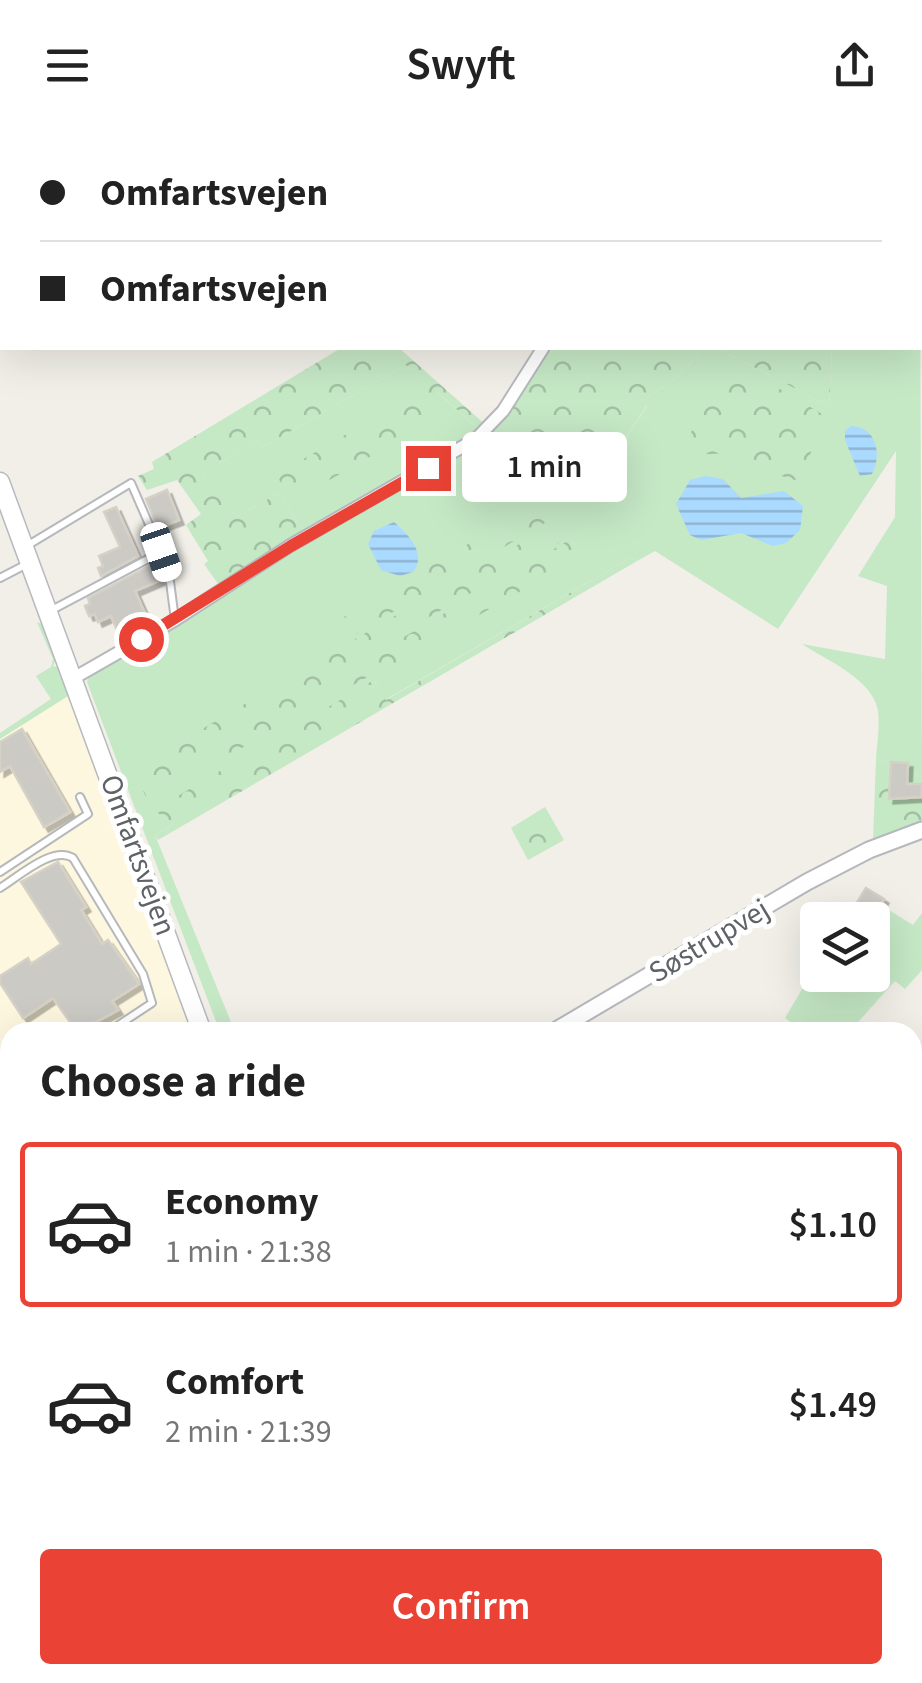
<!DOCTYPE html>
<html lang="en">
<head>
<meta charset="utf-8">
<style>
	:root { --surface:#fff; --page:#f6f6f6; --text:#222; --muted:#767676; --line:#e0e0e0; --accent:#ea4335 }
	body { margin:0; font-family:"Source Sans 3",sans-serif; background:var(--page); color:var(--text); height:100vh; display:flex; flex-direction:column; font-size:38px; white-space:nowrap }
	* { box-sizing:border-box; margin:0 }
	p { font-size:32px; color:var(--muted) }
	.icon { flex:none; width:55px; height:55px; fill:none; stroke:currentColor; stroke-width:2; stroke-linecap:round; stroke-linejoin:round }
	.map { position:relative; flex:1; overflow:hidden }
	.side { position:absolute; left:0px; top:892px; width:922px; height:662px; display:flex; flex-direction:column; background:var(--surface); border-radius:30px 30px 0 0; box-shadow:0 10px 40px #0002 }
	.side>* { flex:none }
	.top-card { position:absolute; left:0px; top:0px; width:922px; height:220px; box-shadow:0 10px 40px #0002; display:grid; align-content:center; height:220px; padding:0 40px; background:var(--surface) }
	.controls { position:absolute; left:800px; top:772px; display:grid; gap:20px }
	.controls a { display:grid; place-items:center; width:90px; height:90px; border-radius:10px; background:var(--surface); box-shadow:0 10px 40px #0002; font-size:50px }
	.end { position:absolute; width:45px; height:45px; margin:-22px; border:12px solid #ea4335; background:#fff; box-shadow:0 0 0 5px #fff }
	.from { border-radius:50% }
	.bubble { position:absolute; height:70px; border-radius:10px; background:var(--surface); box-shadow:0 10px 40px #0002; font-size:32px; font-weight:600; line-height:70px; text-align:center }
	.car { position:absolute; width:30px; height:60px; margin:-30px -15px; border-radius:12px; box-shadow:0 0 8px 2px #0007; background:linear-gradient(#fff 24%,#345 0 40%,#fff 0 76%,#345 0 86%,#fff 0) }
	.top-card b { display:flex; align-items:center; gap:35px; height:95px; font-size:38px }
	.top-card b+b { border-top:2px solid var(--line) }
	.top-card i { width:25px; height:25px; background:var(--text) }
	ul { padding:0; list-style:none }
	li { display:flex; align-items:center; gap:30px; height:165px; margin:0 20px 15px; padding:0 20px; border:5px solid transparent; border-radius:10px }
	li div { flex:1 }
	li b { display:block; font-size:38px }
	li em { font-style:normal; font-weight:600 }
	li.selected { border-color:var(--accent) }
	li>.icon { width:90px; height:90px; stroke-width:1.5 }
	h2 { padding:0 40px; font-size:45px; line-height:120px }
	.cta { display:flex; gap:20px; margin-top:auto; padding:20px 40px }
	.cta a { flex:1; height:115px; border-radius:10px; background:var(--accent); color:#fff; font-size:40px; font-weight:600; line-height:115px; text-align:center }
	header { display:flex; justify-content:space-between; align-items:center; height:130px; padding:0 40px; background:var(--surface); font-size:45px; font-weight:600 }
	.map>svg:first-child { display:block }
</style>
</head>
<body>
<header><svg class="icon" aria-label="menu" viewBox="0 0 24 24"><path d="M4 6h16M4 12h16M4 18h16"/></svg>Swyft<svg class="icon" aria-label="share" viewBox="0 0 24 24"><path d="M12 15V3M7 8l5-5 5 5M5 13v7h14v-7"/></svg></header>
<div class="map">
<svg width="922" height="1553" viewBox="0 0 922 1553">
	<defs>
		<pattern id="industrial-grid" width="8" height="8" patternUnits="userSpaceOnUse" patternTransform="scale(2.5)"><rect width="8" height="8" fill="#e0deda"/><path d="M0 4h8M4 0v8" fill="none" stroke="#b9b8b5"/></pattern>
		<pattern id="forest-crowns" width="20" height="18" patternUnits="userSpaceOnUse" patternTransform="scale(2.5)"><rect width="20" height="18" fill="#c5e8c5"/><path d="M2 6a3 3 0 1 1 6 0M12 15a3 3 0 1 1 6 0" fill="none" stroke="#a3c0a4"/></pattern>
		<pattern id="wetland-marsh" width="20" height="14" patternUnits="userSpaceOnUse" patternTransform="scale(2.5)"><rect width="20" height="14" fill="#c5e8c5"/><path d="M1 5h8M5 5V1M11 12h8M15 12V8" fill="none" stroke="#a3c0a4"/></pattern>
		<pattern id="water-rules" width="6" height="5" patternUnits="userSpaceOnUse" patternTransform="scale(2.5)"><rect width="6" height="5" fill="#aadaff"/><path d="M0 2.5h6" fill="none" stroke="#8eb4d2"/></pattern>
		<filter id="shadow"><feDropShadow dx="4.5" dy="4.5" stdDeviation="0" flood-color="#0004"/></filter>
	</defs>
	<rect width="100%" height="100%" fill="#f1efe8"/>
	<g fill="#fef7e0">
		<path d="M68 566 192 902H10V1176L0 1150V609Z"/>
		<path d="M10 1243V1545H505L510 1553H0V1249Z"/>
	</g>
	<path fill="url(#industrial-grid)" d="M913 1458 922 1468V1553H613L619 1545H912Z"/>
	<g fill="#c5e8c5">
		<path d="M920 153 922 646 876 629C877 614 880 596 878 581 873 549 826 530 802 514L885 529 887 456 858 446 895 387 896 321 778 499 655 421 637 431 630 428 385 570 375 551 155 680 173 694 155 705 235 902H220L87 552 90 543 160 507 296 417 488 303 589 364 647 276V268L676 248 704 218H717L829 276 832 218H920Z"/>
		<path d="M406 235 481 301 303 401 279 363 237 387 210 348 206 350 198 337 213 338 256 309 263 317Z"/>
		<path d="M37 492 42 494 56 529 53 536 58 537 68 566 0 609V603L51 569 36 546 51 537 53 529Z"/>
		<path d="M881 775 913 795 922 783V840L905 859 895 851 849 902H787L793 894 785 888 817 834 818 845H872V790Z"/>
	</g>
	<g fill="url(#forest-crowns)">
		<path d="M341 218H399L487 296 481 301 436 261 451 280 293 371 276 345 429 256 406 235 263 317 256 309 213 338H199L205 349 210 347 237 387 279 363 303 401 219 455 204 434 208 431 186 395 201 384 177 350 147 360 138 346 154 339 152 332Z"/>
		<path d="M548 218H704L676 248 647 268V275L589 365 488 303Z"/>
		<path d="M717 218H832L829 276Z"/>
		<path d="M730 229 827 287 798 351 736 332 739 323 679 325Z"/>
		<path d="M538 373 555 387 354 505 342 488Z"/>
		<path d="M559 391 577 402 365 524 355 509Z"/>
		<path d="M585 401 603 414 378 543 368 528Z"/>
		<path d="M630 428 637 431 158 710 155 705 173 694 154 680 374 550 386 570Z"/>
		<path d="M351 511 371 545 148 671 133 640Z"/>
		<path d="M876 629 922 646V694L873 712Z"/>
		<path d="M545 677 564 710 528 730 511 698Z"/>
	</g>
	<path fill="url(#wetland-marsh)" d="M922 1052V1248L912 1242 913 1180 916 1179 919 1156 913 1140 912 1055Z"/>
	<g fill="url(#water-rules)">
		<path d="M851 296C877 297 882 325 872 344L860 346 845 310V301Z"/>
		<path d="M705 346 723 349 741 368 784 361 803 376 800 400 786 413 773 416 741 403 701 410 690 405 676 374 690 350Z"/>
		<path d="M394 392C409 405 427 424 413 442L400 446 381 440 368 414 374 401Z"/>
	</g>
	<g fill="#cccac5" stroke="#d6d1c6" stroke-width="2.5" filter="url(#shadow)">
		<path d="M167 360 179 390 158 398 146 369Z"/>
		<path d="M116 377 138 426 101 446 98 438 103 436 99 426 120 417 104 382Z"/>
		<path d="M157 432 163 449 135 461 146 486 116 498 111 486 98 492 95 484 89 486 85 476 90 474 88 468Z"/>
		<path d="M22 599 70 682 44 697 10 636 0 642V612Z"/>
		<path d="M891 632 908 633 907 654H922L921 667 889 669Z"/>
		<path d="M58 732 86 777 81 780 102 814 108 810 139 854 112 871 118 880 77 902 53 868 23 888 0 853V846L28 828 31 834 61 814 21 752Z"/>
		<path d="M866 758 884 769 871 790H846Z"/>
		<path d="M10 1283V1450L0 1434V1289Z"/>
	</g>
	<g fill="none" stroke-linecap="round" stroke-linejoin="round">
		<g stroke="#b5b8bc" stroke-width="10">
			<g id="service">
				<path d="M25 417 131 353 161 422"/>
				<path d="M0 448 29 433"/>
				<path d="M50 481 161 422 169 444 175 490"/>
				<path d="M0 742 88 684 80 667"/>
				<path d="M0 758C18 747 53 715 73 728L143 844 152 873 108 902"/>
				<path d="M0 976 10 970"/>
				<path d="M0 1095 10 1089"/>
				<path d="M0 1448 10 1462"/>
				<path d="M60 1545 65 1553"/>
				<path d="M465 1545 471 1553"/>
				<path d="M0 1553 13 1545"/>
			</g>
		</g>
		<g stroke="#b5b8bc" stroke-width="15">
			<g id="minor">
				<path d="M74 548 175 490 291 415 476 309 503 281 543 218"/>
				<path d="M0 1171 10 1199"/>
				<path d="M305 1545 311 1553"/>
				<path d="M213 1553 225 1545"/>
			</g>
		</g>
		<g stroke="#b5b8bc" stroke-width="19">
			<g id="tertiary">
				<path d="M553 902 807 752 869 720 922 700"/>
				<path d="M0 1219 10 1213"/>
				<path d="M0 1232 10 1227"/>
			</g>
		</g>
		<g stroke="#b6babf" stroke-width="21">
			<g id="secondary">
				<path d="M0 352 202 902"/>
				<path d="M529 1545 535 1553"/>
			</g>
		</g>
		<use href="#service" stroke="#fff" stroke-width="6"/>
		<use href="#minor" stroke="#fff" stroke-width="11"/>
		<use href="#tertiary" stroke="#fff" stroke-width="15"/>
		<use href="#secondary" stroke="#fff" stroke-width="18"/>
	</g>
	<g fill="none" stroke-linecap="round" stroke-linejoin="round">
		<path stroke="#ea4335" stroke-width="12" d="M141 509 291 416 428 338"/>
	</g>
	<g text-anchor="middle" dominant-baseline="central" stroke-width="10" stroke-linejoin="round" paint-order="stroke">
		<g font-size="30" fill="#5f6368" stroke="#fff">
			<text transform="translate(138 725) rotate(70)">Omfartsvejen</text>
			<text transform="translate(709 811) rotate(-31)">Søstrupvej</text>
		</g>
	</g>
</svg>
<div class="controls">
<a><svg class="icon" aria-label="layers" viewBox="0 0 24 24"><path d="M12 4l9 5-9 5-9-5zM3 14l9 5 9-5"/></svg></a>
</div>
<i class="end from" style="left:141px;top:509px"></i>
<i class="end" style="left:428px;top:338px"></i>
<div class="bubble" style="left:462px;top:302px;width:165px">1 min</div>
<i class="car" style="left:161px;top:422px;rotate:161deg"></i>
<div class="top-card">
<b><i class="from"></i>Omfartsvejen</b>
<b><i></i>Omfartsvejen</b>
</div>
<section class="side">
<h2>Choose a ride</h2>
<ul>
<li class="selected"><svg class="icon" aria-label="car" viewBox="0 0 24 24"><path d="M5 17H2v-5l4-1 3-4h7l3 4 3 1v5h-3M9 17h6M6 11h13"/><circle cx="7" cy="17" r="2"/><circle cx="17" cy="17" r="2"/></svg><div><b>Economy</b><p>1 min · 21:38</p></div><em>$1.10</em></li>
<li><svg class="icon" aria-label="car" viewBox="0 0 24 24"><path d="M5 17H2v-5l4-1 3-4h7l3 4 3 1v5h-3M9 17h6M6 11h13"/><circle cx="7" cy="17" r="2"/><circle cx="17" cy="17" r="2"/></svg><div><b>Comfort</b><p>2 min · 21:39</p></div><em>$1.49</em></li>
</ul>
<div class="cta"><a>Confirm</a></div>
</section>
</div>
</body>
</html>
